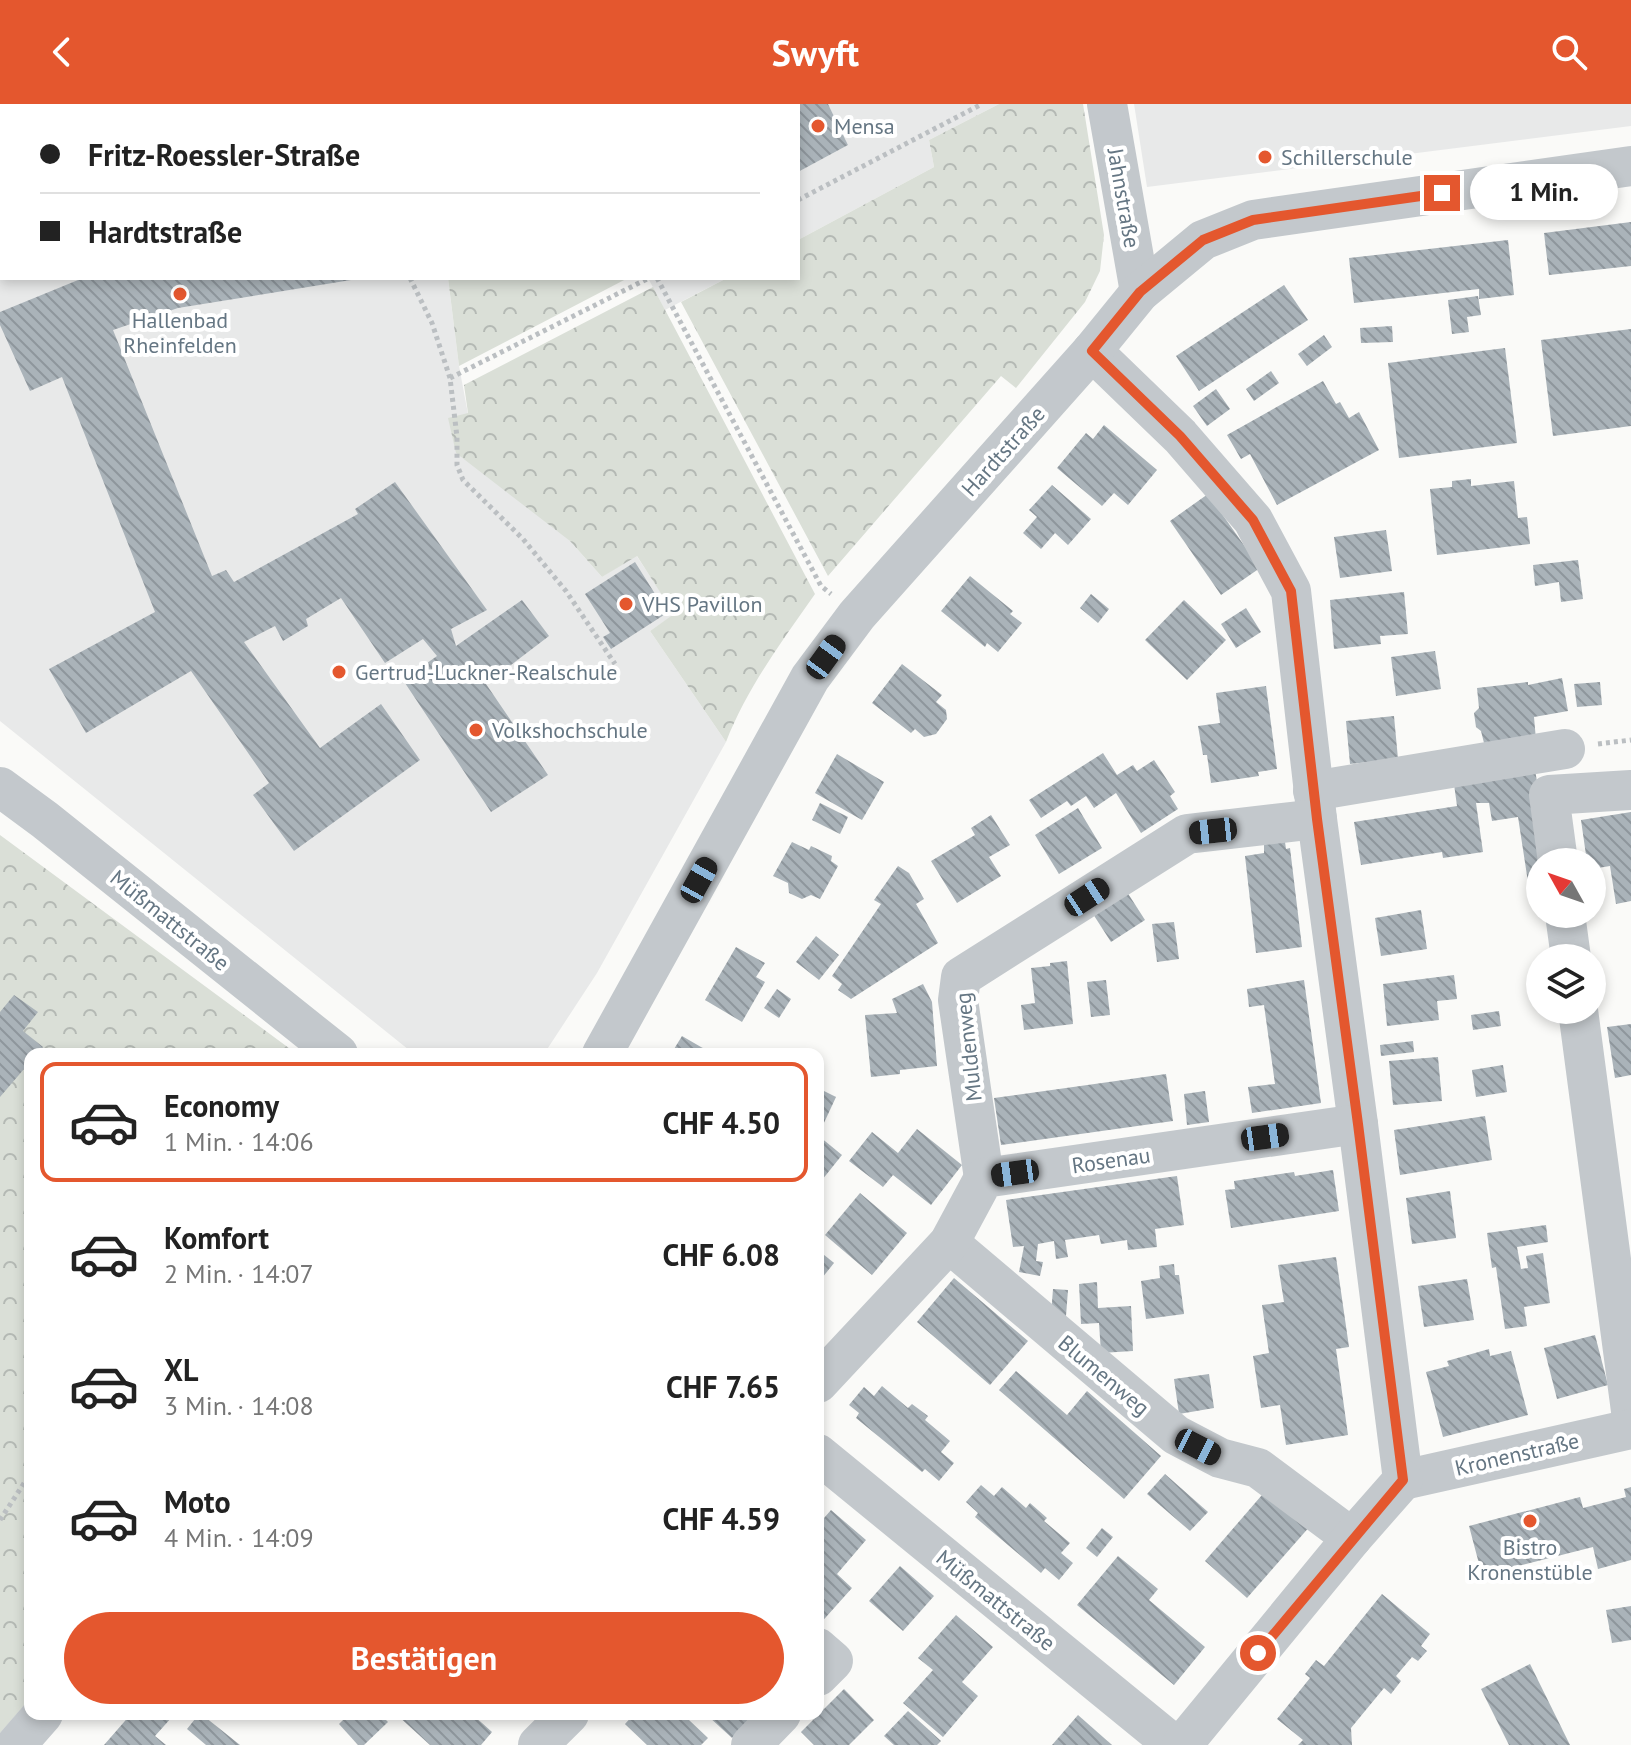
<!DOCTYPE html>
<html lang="de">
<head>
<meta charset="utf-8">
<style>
	:root { --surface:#fff; --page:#f2f2f2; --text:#222; --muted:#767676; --line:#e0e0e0; --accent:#e4572e }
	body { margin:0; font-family:"PT Sans",sans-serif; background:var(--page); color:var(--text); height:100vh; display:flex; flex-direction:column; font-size:30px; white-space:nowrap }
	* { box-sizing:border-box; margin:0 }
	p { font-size:26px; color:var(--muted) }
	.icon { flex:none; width:44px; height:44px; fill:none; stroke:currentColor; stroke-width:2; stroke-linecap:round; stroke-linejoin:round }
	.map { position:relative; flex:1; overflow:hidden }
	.sheet { position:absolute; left:24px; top:944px; width:800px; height:672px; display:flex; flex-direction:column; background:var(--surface); border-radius:16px; box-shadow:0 4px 12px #0003 }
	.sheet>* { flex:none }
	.hud { position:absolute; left:0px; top:0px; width:800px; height:176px; box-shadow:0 4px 12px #0003; display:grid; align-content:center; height:176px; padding:0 40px; background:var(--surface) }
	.needle { width:52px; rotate:310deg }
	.tools { position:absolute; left:1526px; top:744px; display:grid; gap:16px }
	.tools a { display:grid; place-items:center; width:80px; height:80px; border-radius:50%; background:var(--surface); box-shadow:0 4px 12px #0003; font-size:40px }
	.end { position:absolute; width:36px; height:36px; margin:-18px; border:10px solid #e4572e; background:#fff; box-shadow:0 0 0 4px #fff }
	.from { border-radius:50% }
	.bubble { position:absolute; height:56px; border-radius:28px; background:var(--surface); box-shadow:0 4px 12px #0003; font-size:26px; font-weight:600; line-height:56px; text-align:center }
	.car { position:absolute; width:24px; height:48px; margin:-24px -12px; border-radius:10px; box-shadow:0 0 6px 2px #0007; background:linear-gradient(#222 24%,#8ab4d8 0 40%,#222 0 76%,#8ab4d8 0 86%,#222 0) }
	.hud b { display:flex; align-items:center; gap:28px; height:76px; font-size:30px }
	.hud b+b { border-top:2px solid var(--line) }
	.hud i { width:20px; height:20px; background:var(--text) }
	ul { padding:14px 0 0; list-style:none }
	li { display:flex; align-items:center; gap:24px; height:120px; margin:0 16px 12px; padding:0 24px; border:4px solid transparent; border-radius:16px }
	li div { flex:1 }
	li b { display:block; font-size:30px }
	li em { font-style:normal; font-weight:600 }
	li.active { border-color:var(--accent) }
	li>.icon { width:72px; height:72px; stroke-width:1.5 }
	.button { display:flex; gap:16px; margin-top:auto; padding:16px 40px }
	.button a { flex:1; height:92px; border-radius:48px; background:var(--accent); color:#fff; font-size:32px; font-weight:600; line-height:92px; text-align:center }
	header { display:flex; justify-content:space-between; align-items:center; height:104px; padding:0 40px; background:var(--accent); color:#fff; font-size:36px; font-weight:600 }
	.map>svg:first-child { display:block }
</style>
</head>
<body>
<header><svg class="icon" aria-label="back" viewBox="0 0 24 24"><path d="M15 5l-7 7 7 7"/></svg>Swyft<svg class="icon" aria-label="search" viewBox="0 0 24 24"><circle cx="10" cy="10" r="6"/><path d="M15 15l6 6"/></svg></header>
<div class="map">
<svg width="1631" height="1641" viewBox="0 0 1631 1641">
	<defs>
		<pattern id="park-crowns" width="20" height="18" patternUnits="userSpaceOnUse" patternTransform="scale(2)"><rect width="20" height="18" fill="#dadfd7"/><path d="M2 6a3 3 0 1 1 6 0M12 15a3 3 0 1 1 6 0" fill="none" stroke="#b4b9b4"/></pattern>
		<pattern id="building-back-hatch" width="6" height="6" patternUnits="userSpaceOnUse" patternTransform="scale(2)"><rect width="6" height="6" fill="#aab3b9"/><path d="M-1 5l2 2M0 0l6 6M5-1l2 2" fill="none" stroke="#8e969c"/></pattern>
	</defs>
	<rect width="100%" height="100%" fill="#fafaf8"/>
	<g fill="#e8e9e9">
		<path d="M828 0H999L929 36 934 63 798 136V68L848 41Z"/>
		<path d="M1134 0H1631V22L1147 83Z"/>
		<path d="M2 160V174H448L459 262 468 310 570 437 602 473 636 451 675 510 650 527 726 638 597 869 544 950H414L0 617V163Z"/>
		<path d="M648 174H727L665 206Z"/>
	</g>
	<g fill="url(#park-crowns)">
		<path d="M999 0H1083L1104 131 1100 167 1085 198 1016 284 1001 272 828 472 681 198 727 174H798V136L934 63 929 36Z"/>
		<path d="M448 174H628L459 262Z"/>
		<path d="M653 183 815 490C782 537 747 584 726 638L650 527 674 510 637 452 602 473 570 437 456 349 448 314 468 309 464 281Z"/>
		<path d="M0 731 297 950H30V1595L0 1629Z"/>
	</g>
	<g fill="url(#building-back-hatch)">
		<path d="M798 0H828L848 41 798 68Z"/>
		<path d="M1631 118V162L1549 171 1544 129Z"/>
		<path d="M1508 136 1514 191 1479 195V185L1354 199 1349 154Z"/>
		<path d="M83 174H351V176L178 204 113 226 212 472 226 466 234 478 358 410 355 405 395 378 487 506 451 525 456 542 522 496 549 532 486 580 548 671 491 708 403 576 437 552 423 535 385 559 341 494 306 515 308 522 283 537 275 522 244 538 320 644 381 600 420 656 294 747 253 691 269 679 191 567 86 629 49 565 155 508 62 273 30 287 0 221V208Z"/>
		<path d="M1284 181 1308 216 1199 287 1176 252Z"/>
		<path d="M1478 192 1481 211 1467 213 1469 228 1452 230 1448 196Z"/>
		<path d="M1392 222 1393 238 1361 239 1360 224Z"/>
		<path d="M1631 225V322L1553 332 1541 236Z"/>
		<path d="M1324 231 1332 243 1307 262 1298 250Z"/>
		<path d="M1505 244 1517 339 1399 354 1388 259Z"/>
		<path d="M1271 267 1279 279 1254 297 1246 285Z"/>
		<path d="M1323 277 1336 300 1340 298 1349 314 1359 308 1379 346 1277 401 1250 350 1241 355 1227 331Z"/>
		<path d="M1216 285 1230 305 1207 322 1193 302Z"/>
		<path d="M1104 321 1157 366 1128 401 1114 389 1102 402 1057 364 1086 329 1093 335Z"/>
		<path d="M1471 375V382L1514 377 1518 414 1527 413 1530 440 1437 451 1430 385 1452 383V377Z"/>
		<path d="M1052 381 1091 415 1068 441 1055 429 1041 445 1023 429 1037 413 1029 406Z"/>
		<path d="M1208 390 1260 464 1221 491 1170 417Z"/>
		<path d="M1386 426 1392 467 1340 474 1334 433Z"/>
		<path d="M1578 456 1583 495 1561 498 1559 478 1535 482 1533 461Z"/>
		<path d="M635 458 667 509 611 545 603 533 610 529 585 490Z"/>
		<path d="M970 472 1013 507 1010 510 1022 519 998 548 987 539 985 543 941 507Z"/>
		<path d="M1404 488 1408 530 1380 532 1381 540 1334 545 1330 496Z"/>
		<path d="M1091 490 1109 505 1098 519 1080 504Z"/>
		<path d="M1184 496 1226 536 1187 576 1145 536Z"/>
		<path d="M1246 504 1261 528 1236 544 1221 520Z"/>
		<path d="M1435 547 1441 585 1396 592 1391 553Z"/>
		<path d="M902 560 942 591 936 598 946 606 947 615 936 630 924 633 915 625 911 629 872 599Z"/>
		<path d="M1562 574 1568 607 1534 613 1536 636 1485 643 1481 627 1476 623 1474 609 1479 604 1477 584 1528 578V581Z"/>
		<path d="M1600 578 1602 601 1577 603 1574 580Z"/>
		<path d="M1266 582 1277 665 1258 668 1259 672 1211 679 1207 651H1203L1198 622 1220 619 1216 589Z"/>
		<path d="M1394 612 1398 655 1350 660 1346 617Z"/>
		<path d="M1103 649 1117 671 1133 661 1137 667 1154 656 1175 688 1170 692 1178 705 1141 729 1116 689 1094 704 1086 692 1071 702 1067 697 1041 714 1029 696Z"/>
		<path d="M837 650 884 678 862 716 815 689Z"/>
		<path d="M1535 666 1551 758H1540V776L1528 778 1518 713 1492 717 1489 699H1476L1483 748 1443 754 1442 748 1361 761 1354 718 1457 702 1454 680Z"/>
		<path d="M820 699 848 713 840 730 812 716Z"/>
		<path d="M1078 704 1102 744 1059 770 1035 731Z"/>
		<path d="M1631 708V797L1616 800 1610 762 1592 765V758H1587L1581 716Z"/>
		<path d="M991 711 1010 741 989 753 1001 772 957 799 931 757 975 731 971 724Z"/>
		<path d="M792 738 809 746 811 742 832 752 831 757 838 762 820 795 811 791 802 795 789 789 788 779 773 772Z"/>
		<path d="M1285 738 1286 745 1290 744 1302 843 1256 849 1245 752 1264 749V740Z"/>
		<path d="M898 762 909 769 924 795 916 800 938 839 851 895 838 886 842 880 832 872 881 800 874 796Z"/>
		<path d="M1127 788 1145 816 1111 838 1093 810Z"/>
		<path d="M1421 806 1427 845 1381 852 1375 814Z"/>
		<path d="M1174 818 1179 855 1157 858 1152 820Z"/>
		<path d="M816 832 839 851 819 876 796 858Z"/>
		<path d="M736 843 765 859 756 873 765 878 742 918 705 896Z"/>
		<path d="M1067 857 1073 920 1024 926 1021 901 1035 899 1031 864 1050 862V859Z"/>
		<path d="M1454 871 1457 895 1437 897 1439 916 1387 922 1383 880Z"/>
		<path d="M1106 876 1110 911 1091 913 1087 878Z"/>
		<path d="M1304 876 1321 999 1252 1009 1248 983 1275 980 1264 901 1249 903 1247 885Z"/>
		<path d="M923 880 932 898 937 962 900 966V970L871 973 865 911 897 909 892 895Z"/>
		<path d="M777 885 791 895 779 914 764 904Z"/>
		<path d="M14 891 38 908 23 927 43 943 37 950H30V958L0 993V908Z"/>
		<path d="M1499 907 1501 922 1473 926 1471 911Z"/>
		<path d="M1631 920V971L1615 974 1607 923Z"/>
		<path d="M682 932 713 950H671Z"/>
		<path d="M1413 937 1414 948 1381 952 1380 941Z"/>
		<path d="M1438 953 1442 997 1393 1001 1389 957Z"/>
		<path d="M1503 961 1507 988 1476 993 1472 966Z"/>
		<path d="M1166 970 1173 1017 1001 1041 994 994Z"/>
		<path d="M818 984 836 993 823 1021 818 1019Z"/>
		<path d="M1205 987 1209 1018 1187 1021 1184 990Z"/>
		<path d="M1485 1012 1492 1056 1400 1071 1394 1026Z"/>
		<path d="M917 1025 962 1061 931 1101 893 1071 883 1083 849 1057 872 1028 898 1049Z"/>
		<path d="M820 1033 842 1051 818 1081V1035Z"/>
		<path d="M1333 1066 1339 1107 1231 1124 1225 1086 1235 1085 1234 1077 1294 1068 1295 1072Z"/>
		<path d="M1177 1072 1184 1121 1155 1125 1157 1143 1128 1146 1127 1136 1101 1140 1099 1131 1065 1136 1068 1153 1056 1155 1054 1137 1038 1140 1036 1157 1043 1158 1040 1172 1019 1168 1024 1142 1013 1143 1006 1096Z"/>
		<path d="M1450 1087 1456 1134 1412 1140 1406 1094Z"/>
		<path d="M860 1089 907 1129 872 1171 825 1131Z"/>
		<path d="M1546 1121 1548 1138 1517 1143 1521 1165 1528 1164 1526 1152 1543 1149 1550 1199 1524 1203 1527 1222 1505 1225 1496 1163 1492 1164 1487 1129Z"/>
		<path d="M818 1146 834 1159 818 1179Z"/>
		<path d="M1336 1153 1349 1243 1336 1245 1348 1331 1286 1341 1280 1301 1261 1304 1253 1252 1269 1249 1262 1201 1284 1198 1278 1161Z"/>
		<path d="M1174 1160 1175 1171H1179L1184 1210 1146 1215 1141 1177 1160 1174 1159 1162Z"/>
		<path d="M954 1174 1028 1237 990 1281 917 1218Z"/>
		<path d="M1467 1175 1474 1216 1424 1223 1418 1182Z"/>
		<path d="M1097 1178 1098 1204 1131 1202 1133 1247 1101 1249 1099 1219 1081 1220 1079 1180Z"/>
		<path d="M1053 1185 1068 1186 1066 1212 1051 1211Z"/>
		<path d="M1595 1231 1608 1281 1557 1295 1544 1244Z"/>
		<path d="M1489 1245 1490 1252 1511 1247 1528 1311 1443 1333 1426 1268 1449 1262 1447 1257Z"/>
		<path d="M1016 1267 1067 1311 1087 1287 1161 1352 1124 1395 999 1286Z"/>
		<path d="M1209 1270 1214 1304 1179 1310 1174 1275Z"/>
		<path d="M882 1282 908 1304 912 1300 928 1312 925 1316 950 1337 941 1348 954 1359 939 1377 925 1365 922 1368 856 1314 859 1309 849 1301 864 1283 874 1292Z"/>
		<path d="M1165 1370 1208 1408 1190 1427 1147 1390Z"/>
		<path d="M981 1381 994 1392 1002 1383 1026 1404 1030 1399 1047 1414 1044 1417 1070 1439 1061 1449 1073 1459 1059 1476 1045 1464 1041 1469 975 1413 978 1409 966 1398Z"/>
		<path d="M1631 1383V1456L1598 1465 1593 1443 1482 1471 1469 1422 1580 1393 1583 1404 1626 1393 1624 1385Z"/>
		<path d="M1268 1384 1311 1421 1247 1494 1205 1457Z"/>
		<path d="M831 1406 866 1436 837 1470 852 1484 818 1522V1464L823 1458 818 1454V1421Z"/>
		<path d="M1102 1424 1113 1433 1097 1453 1086 1444Z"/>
		<path d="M1118 1452 1158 1485 1149 1496 1205 1543 1174 1581 1077 1501Z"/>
		<path d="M900 1462 934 1492 903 1527 869 1497Z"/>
		<path d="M1382 1490 1430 1530 1421 1542 1427 1547 1418 1557 1412 1553 1396 1572 1401 1577 1391 1590 1384 1584 1351 1624 1352 1641H1298L1303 1636 1277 1615 1310 1574 1305 1570 1316 1556 1324 1562Z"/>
		<path d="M1631 1502V1536L1612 1539 1606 1506Z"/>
		<path d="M956 1511 993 1543 962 1578 978 1592 943 1633 903 1599 933 1566 918 1554Z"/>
		<path d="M1530 1560 1570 1641H1509L1481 1585Z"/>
		<path d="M844 1585 874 1616 849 1641H814L801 1628Z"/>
		<path d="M908 1607 941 1637 937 1641H894L884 1632Z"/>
		<path d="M131 1610 136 1615 140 1610H168L172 1613 155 1632 166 1641H104Z"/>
		<path d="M199 1610H207L205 1613 240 1641H206L187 1625Z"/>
		<path d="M349 1610H380L388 1618 364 1641H358L339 1620Z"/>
		<path d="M396 1610H472L492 1628 481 1641H430Z"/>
		<path d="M634 1610H695L689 1616 708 1634 701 1641H647L625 1620Z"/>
		<path d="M710 1610H754L732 1634 708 1612Z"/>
		<path d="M1078 1611 1112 1641H1052Z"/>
	</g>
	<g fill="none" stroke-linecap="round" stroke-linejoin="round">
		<g stroke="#bbbfc2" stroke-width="5" stroke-dasharray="4 4" stroke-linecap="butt">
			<path d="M362 0V2"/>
			<path d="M566 0 567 2"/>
			<path d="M798 96 982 0"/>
			<path d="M410 174 432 219 450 274 457 333V361L463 376 523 435 566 487 615 560"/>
			<path d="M657 174 821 482 831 490"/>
			<path d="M450 274 649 174"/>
			<path d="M1598 640 1631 636"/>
			<path d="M0 1416 30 1370"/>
		</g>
		<g stroke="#c3c8cc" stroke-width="40">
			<path d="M1107 0 1140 188"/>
			<path d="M0 2 2 3"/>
			<path d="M69 2 70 0"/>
			<path d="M0 100 2 97"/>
			<path d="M1092 247 1180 332 1253 416 1291 487 1317 715 1358 1020 1403 1376"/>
			<path d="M0 683 45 716 338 950"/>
			<path d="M1313 687 1565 645"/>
			<path d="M1558 758 1549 691 1631 686"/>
			<path d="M1565 810 1571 854"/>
			<path d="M1578 906 1631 1307"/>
			<path d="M602 950 810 574 857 511 1092 247 1140 188 1203 136 1253 116 1631 62"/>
			<path d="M984 1074 958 896 961 873 1187 730 1317 715"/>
			<path d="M949 1139 1176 1331 1220 1354 1258 1364 1352 1434"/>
			<path d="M818 1279 949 1139 984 1074 1358 1020"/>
			<path d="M818 1350 1174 1641"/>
			<path d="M1403 1376 1631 1325"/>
			<path d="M818 1544 833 1557 818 1572"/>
			<path d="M16 1641 43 1610"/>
			<path d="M538 1641 569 1610"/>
			<path d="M751 1641 781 1610"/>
			<path d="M1182 1641 1352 1434 1403 1376"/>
		</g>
	</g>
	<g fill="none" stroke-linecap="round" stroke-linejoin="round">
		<path stroke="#e4572e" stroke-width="10" d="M1258 1549 1403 1376 1358 1020 1317 715 1291 487 1253 416 1180 332 1092 247 1140 188 1203 136 1253 116 1442 89"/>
	</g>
	<g fill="#e4572e" stroke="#fff" stroke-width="3">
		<circle cx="818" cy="22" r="8"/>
		<circle cx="1265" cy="53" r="8"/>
		<circle cx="180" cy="190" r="8"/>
		<circle cx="626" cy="500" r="8"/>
		<circle cx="339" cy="568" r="8"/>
		<circle cx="476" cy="626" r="8"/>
		<circle cx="1530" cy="1417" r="8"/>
	</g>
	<g text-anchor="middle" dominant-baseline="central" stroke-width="8" stroke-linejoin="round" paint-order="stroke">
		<g font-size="22" fill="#657683" stroke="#fff" text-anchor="start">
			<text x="834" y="22">Mensa</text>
			<text x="1281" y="53">Schillerschule</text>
			<text x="180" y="216" text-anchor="middle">Hallenbad<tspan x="180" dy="25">Rheinfelden</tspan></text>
			<text x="642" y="500">VHS Pavillon</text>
			<text x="355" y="568">Gertrud-Luckner-Realschule</text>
			<text x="492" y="626">Volkshochschule</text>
			<text x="1530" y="1443" text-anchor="middle">Bistro<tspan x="1530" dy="25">Kronenstüble</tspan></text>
		</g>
		<g font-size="22" fill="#657683" stroke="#fff">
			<text transform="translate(1124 94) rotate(80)">Jahnstraße</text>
			<text transform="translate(1003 347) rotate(-48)">Hardtstraße</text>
			<text transform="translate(170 816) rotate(39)">Müßmattstraße</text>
			<text transform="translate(968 943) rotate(-96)">Muldenweg</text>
			<text transform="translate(1111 1056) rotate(-8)">Rosenau</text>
			<text transform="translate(1104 1271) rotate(40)">Blumenweg</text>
			<text transform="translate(1517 1350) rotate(-13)">Kronenstraße</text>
			<text transform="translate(996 1496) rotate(39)">Müßmattstraße</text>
		</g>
	</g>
</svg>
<div class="tools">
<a><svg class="needle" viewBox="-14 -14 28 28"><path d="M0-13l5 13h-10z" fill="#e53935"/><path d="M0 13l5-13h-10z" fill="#767676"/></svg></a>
<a><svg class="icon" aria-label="layers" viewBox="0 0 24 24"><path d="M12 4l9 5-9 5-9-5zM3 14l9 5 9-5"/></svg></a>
</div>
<i class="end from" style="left:1258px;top:1549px"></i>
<i class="end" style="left:1442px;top:89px"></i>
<div class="bubble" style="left:1470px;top:60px;width:148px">1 Min.</div>
<i class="car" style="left:826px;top:553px;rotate:36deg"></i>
<i class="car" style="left:1213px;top:727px;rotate:264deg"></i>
<i class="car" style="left:699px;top:776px;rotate:29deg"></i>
<i class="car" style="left:1087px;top:793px;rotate:57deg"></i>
<i class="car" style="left:1265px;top:1033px;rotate:82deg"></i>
<i class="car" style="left:1015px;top:1069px;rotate:262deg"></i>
<i class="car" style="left:1198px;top:1343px;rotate:117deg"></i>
<div class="hud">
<b><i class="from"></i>Fritz-Roessler-Straße</b>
<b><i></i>Hardtstraße</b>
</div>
<section class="sheet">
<ul>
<li class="active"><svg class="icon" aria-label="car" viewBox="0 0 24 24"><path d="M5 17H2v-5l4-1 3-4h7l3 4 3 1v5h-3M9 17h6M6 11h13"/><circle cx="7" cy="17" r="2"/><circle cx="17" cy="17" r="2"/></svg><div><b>Economy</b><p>1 Min. · 14:06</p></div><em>CHF 4.50</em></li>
<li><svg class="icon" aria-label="car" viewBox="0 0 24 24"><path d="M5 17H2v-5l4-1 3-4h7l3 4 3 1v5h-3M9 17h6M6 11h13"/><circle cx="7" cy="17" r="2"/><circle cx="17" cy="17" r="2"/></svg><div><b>Komfort</b><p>2 Min. · 14:07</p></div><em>CHF 6.08</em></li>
<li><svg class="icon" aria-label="car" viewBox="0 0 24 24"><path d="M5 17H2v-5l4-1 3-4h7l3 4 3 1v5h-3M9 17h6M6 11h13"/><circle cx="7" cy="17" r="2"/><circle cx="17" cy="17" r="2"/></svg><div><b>XL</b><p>3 Min. · 14:08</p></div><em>CHF 7.65</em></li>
<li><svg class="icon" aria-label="car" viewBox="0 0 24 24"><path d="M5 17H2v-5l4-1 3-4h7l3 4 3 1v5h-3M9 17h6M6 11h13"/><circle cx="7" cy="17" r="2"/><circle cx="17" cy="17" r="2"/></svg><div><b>Moto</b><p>4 Min. · 14:09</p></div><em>CHF 4.59</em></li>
</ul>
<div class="button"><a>Bestätigen</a></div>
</section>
</div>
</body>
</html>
